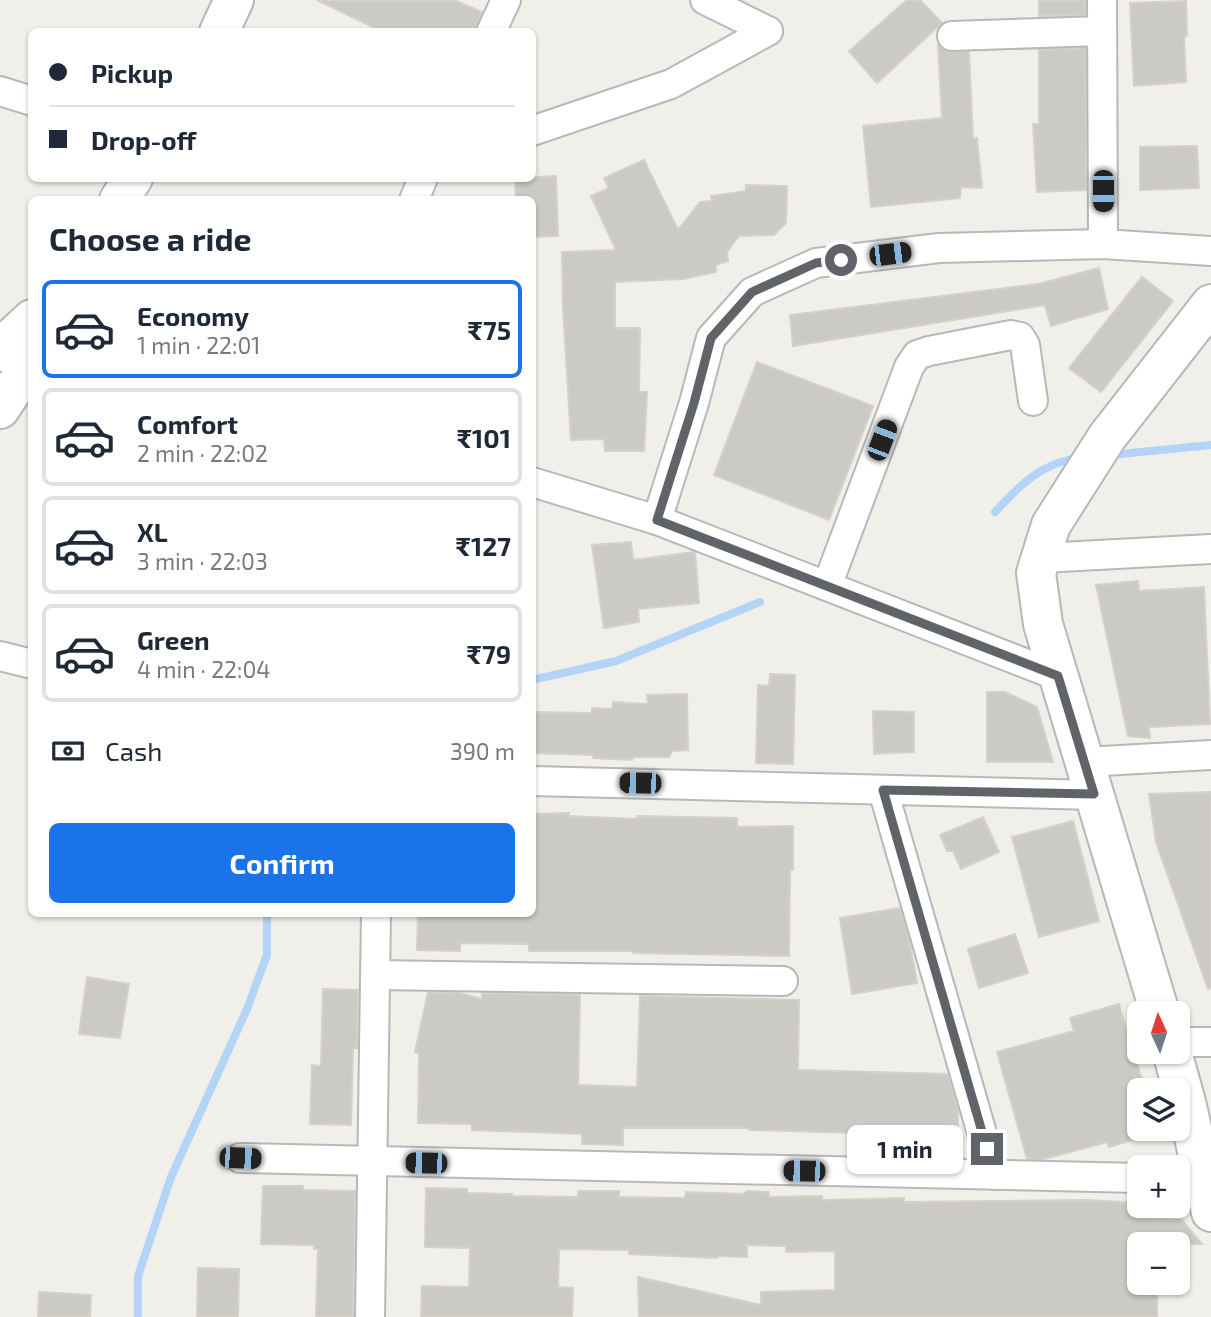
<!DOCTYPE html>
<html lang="en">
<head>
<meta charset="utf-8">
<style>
	:root { --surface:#fff; --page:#f2f2f3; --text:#1f2937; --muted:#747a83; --line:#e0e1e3; --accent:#1a73e8 }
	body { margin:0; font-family:"Exo 2",sans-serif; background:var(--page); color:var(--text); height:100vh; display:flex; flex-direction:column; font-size:26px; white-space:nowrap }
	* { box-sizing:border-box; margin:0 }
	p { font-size:23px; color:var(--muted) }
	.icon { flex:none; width:38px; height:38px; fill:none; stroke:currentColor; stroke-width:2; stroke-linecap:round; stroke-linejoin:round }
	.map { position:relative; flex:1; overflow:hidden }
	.drawer { position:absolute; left:28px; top:196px; width:508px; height:721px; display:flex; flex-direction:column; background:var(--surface); border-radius:10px; box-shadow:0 2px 5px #0004 }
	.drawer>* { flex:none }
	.hud { position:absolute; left:28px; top:28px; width:508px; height:154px; border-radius:10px; box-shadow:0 2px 5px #0004; display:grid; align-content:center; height:154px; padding:0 21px; background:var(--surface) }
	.needle { width:46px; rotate:357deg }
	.buttons { position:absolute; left:1127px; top:1001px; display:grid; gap:14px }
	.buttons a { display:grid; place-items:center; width:63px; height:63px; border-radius:10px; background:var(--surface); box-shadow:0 2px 5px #0004; font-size:35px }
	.end { position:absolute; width:32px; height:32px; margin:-16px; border:9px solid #606367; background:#fff; box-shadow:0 0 0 4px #fff }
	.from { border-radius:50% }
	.bubble { position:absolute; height:49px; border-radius:10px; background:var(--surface); box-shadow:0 2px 5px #0004; font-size:23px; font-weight:700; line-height:49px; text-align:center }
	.car { position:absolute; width:21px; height:42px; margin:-21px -10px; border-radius:9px; box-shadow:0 0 5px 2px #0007; background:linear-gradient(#222 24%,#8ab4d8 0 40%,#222 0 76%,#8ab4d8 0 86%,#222 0) }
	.hud b { display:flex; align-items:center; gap:24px; height:66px; font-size:26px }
	.hud b+b { border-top:2px solid var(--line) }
	.hud i { width:18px; height:18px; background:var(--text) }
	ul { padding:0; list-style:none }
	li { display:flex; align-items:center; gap:21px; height:98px; margin:0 14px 10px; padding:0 7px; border:4px solid var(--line); border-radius:10px }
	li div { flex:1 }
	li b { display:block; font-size:26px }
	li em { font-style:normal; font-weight:700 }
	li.on { border-color:var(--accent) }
	li>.icon { width:63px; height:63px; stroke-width:1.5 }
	h2 { padding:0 21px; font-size:32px; line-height:84px }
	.pay { display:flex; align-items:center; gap:18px; height:77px; padding:0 21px; font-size:26px }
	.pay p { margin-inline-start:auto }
	.cta { display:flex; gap:14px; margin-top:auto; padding:14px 21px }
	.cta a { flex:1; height:80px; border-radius:10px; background:var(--accent); color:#fff; font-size:28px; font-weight:700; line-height:80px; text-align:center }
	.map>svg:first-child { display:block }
</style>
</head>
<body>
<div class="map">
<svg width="1211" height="1317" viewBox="0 0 1211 1317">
	<rect width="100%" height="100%" fill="#f0efe9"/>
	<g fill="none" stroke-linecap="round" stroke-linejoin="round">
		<g stroke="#b3d4f6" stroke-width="8">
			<path d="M1110 455 1211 445"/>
			<path d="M995 512C1019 486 1042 462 1079 458"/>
			<path d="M532 680 616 661 760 602"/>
			<path d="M138 1317V1276L171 1177 247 1009 267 955V914"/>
		</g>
	</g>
	<g fill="#cccac5" stroke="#d4d1c8" stroke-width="2">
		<path d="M317 0H454L482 12 473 32H383Z"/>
		<path d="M907 0H920L942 23 877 83 849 51Z"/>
		<path d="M1039 0H1085V15L1039 16Z"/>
		<path d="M1186 1 1187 36H1184L1186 82 1134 86 1130 3Z"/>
		<path d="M938 45 945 51 969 52 973 138H977L982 188 961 187 960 198 871 207 863 126 942 118Z"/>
		<path d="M1086 48V190L1037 192 1033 124H1039V50Z"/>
		<path d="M1197 146 1199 188 1140 190V147Z"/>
		<path d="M644 160 678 230 700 202 712 201 711 196 746 191V185L787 186 786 223 774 235 739 236 727 252 728 261 716 265V272L683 279 615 282V328H640L639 392H647L644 451H605L604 439 571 440 563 308 562 252 616 250 591 196 609 188 604 178Z"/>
		<path d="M556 176 558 236 532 237V200H516L515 178Z"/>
		<path d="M1099 268 1108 309 1051 326 1045 305 793 346 790 315 1038 284Z"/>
		<path d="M1142 277 1173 301 1101 392 1069 368Z"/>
		<path d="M757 362 873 406 829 520 714 475Z"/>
		<path d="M631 542 633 560 695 552 699 603 638 609 639 622 604 628 592 545Z"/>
		<path d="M1138 581 1139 591 1204 587 1210 724 1149 727 1150 738 1128 736 1096 585Z"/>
		<path d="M770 674 795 675 793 764 756 763 758 685 769 686Z"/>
		<path d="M987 692H1005L1037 707 1053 762H987Z"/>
		<path d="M687 694 688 750 672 751 669 757H633L632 760 593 758 594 755 532 753V712L592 713V708L612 709 613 702 648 704 647 695Z"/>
		<path d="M873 711 914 712V752L874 754Z"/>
		<path d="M1211 792V988L1208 989 1156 842 1149 794Z"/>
		<path d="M569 813V816L637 819V816L737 818V827L793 826V870H790L789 956 633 953V951H529V944L460 943V951L417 950 418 914H532V893H535L532 814Z"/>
		<path d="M983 817 999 852 961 869 953 851H947L940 835Z"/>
		<path d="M1073 821 1099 921 1039 937 1012 837Z"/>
		<path d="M900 908 910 944 917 983 852 994 840 918Z"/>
		<path d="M1015 934 1028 973 979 988 968 949Z"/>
		<path d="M87 977 129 984 120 1038 79 1034Z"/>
		<path d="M323 989 358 990 357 1048H353L351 1125 310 1124 312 1065 321 1066Z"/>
		<path d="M428 992 459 993 482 999V993L580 995 578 1085 637 1087 640 996 799 1000 798 1070 948 1074 958 1112V1136L749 1130V1128H623V1145L582 1144V1134L472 1130V1124L418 1123 419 1053 415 1052Z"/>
		<path d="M1119 1004 1145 1090H1139V1138L1109 1147 1107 1142 1044 1159H1027L997 1052 1074 1031 1070 1018Z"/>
		<path d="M263 1186H303V1190L355 1191 353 1317H316L318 1249H314V1245L261 1244Z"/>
		<path d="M426 1188 467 1189V1193L512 1194V1196L578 1197V1191H619V1197L685 1198 686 1192 743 1194 747 1191 769 1192V1197L822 1196V1200L904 1198V1202L1087 1200 1138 1203V1219L1182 1220 1202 1244H1137L1136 1293H1157V1317H639L638 1277 761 1305V1292L835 1290V1251L786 1252V1246L747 1245V1257L717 1256V1258L629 1254V1250L559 1249 558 1287 573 1288 572 1317H421L422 1286 469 1287 470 1248 425 1247Z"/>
		<path d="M198 1268 239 1269 238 1317H197Z"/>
		<path d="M39 1292 91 1295 90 1317H38Z"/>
	</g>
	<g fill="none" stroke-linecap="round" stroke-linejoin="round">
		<g stroke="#b6b8bb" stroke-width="32">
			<g id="street">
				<path d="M705 0 768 31"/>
				<path d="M1102 0 1103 244"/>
				<path d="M491 32 506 0"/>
				<path d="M952 36 1102 31"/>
				<path d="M0 91 32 101"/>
				<path d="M532 131 671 84 768 31"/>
				<path d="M414 200 423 178"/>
				<path d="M532 482 657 520 1058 676"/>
				<path d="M657 520 694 403 711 338 752 292 816 263 939 248 1103 244 1211 251"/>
				<path d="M1041 558 1211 549"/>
				<path d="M827 586 909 367 917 355 929 351 1011 335 1020 337 1025 345 1033 401"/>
				<path d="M0 656 32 664"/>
				<path d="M1084 762 1211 755"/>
				<path d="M532 781 1094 795"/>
				<path d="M883 790 994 1175"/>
				<path d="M375 975 783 981"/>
				<path d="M1178 1042H1211"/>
				<path d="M240 1158 1139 1178"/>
				<path d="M370 1317 376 914"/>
			</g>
		</g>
		<g stroke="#b5b7bb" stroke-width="42">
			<g id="secondary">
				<path d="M219 32 234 0"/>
				<path d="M119 200 133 178"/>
				<path d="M0 352 6 343 32 319"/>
				<path d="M0 409 32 361"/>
				<path d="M1160 1013 1043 624 1036 573 1051 525 1107 437 1211 304"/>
				<path d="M1172 1052 1186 1102 1211 1212"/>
			</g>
		</g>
		<use href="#street" stroke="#fff" stroke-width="28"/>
		<use href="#secondary" stroke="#fff" stroke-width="38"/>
	</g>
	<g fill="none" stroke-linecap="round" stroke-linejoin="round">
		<path stroke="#606367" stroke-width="9" d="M841 260 816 263 752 292 711 338 694 403 657 520 1058 676 1094 794 883 790 987 1149"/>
	</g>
</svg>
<div class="buttons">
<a><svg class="needle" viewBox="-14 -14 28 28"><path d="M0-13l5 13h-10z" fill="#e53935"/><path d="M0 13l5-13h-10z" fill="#747a83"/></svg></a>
<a><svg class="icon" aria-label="layers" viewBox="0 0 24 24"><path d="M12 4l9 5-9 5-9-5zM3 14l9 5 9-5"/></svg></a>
<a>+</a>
<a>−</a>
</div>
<i class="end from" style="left:841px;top:260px"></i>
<i class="end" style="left:987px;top:1149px"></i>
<div class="bubble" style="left:847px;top:1125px;width:116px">1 min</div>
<i class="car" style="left:1103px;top:191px;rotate:180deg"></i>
<i class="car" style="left:890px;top:254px;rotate:83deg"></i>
<i class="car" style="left:882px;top:440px;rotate:21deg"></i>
<i class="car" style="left:640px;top:783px;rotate:271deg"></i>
<i class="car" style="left:240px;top:1158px;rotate:92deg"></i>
<i class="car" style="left:426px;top:1163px;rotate:271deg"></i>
<i class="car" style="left:804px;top:1171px;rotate:271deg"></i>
<div class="hud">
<b><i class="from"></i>Pickup</b>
<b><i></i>Drop-off</b>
</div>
<section class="drawer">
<h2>Choose a ride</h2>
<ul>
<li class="on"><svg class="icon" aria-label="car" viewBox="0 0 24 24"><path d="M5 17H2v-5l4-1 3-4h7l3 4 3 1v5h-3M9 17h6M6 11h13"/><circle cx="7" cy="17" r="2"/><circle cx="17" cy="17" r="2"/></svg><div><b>Economy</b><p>1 min · 22:01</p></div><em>₹75</em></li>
<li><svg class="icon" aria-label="car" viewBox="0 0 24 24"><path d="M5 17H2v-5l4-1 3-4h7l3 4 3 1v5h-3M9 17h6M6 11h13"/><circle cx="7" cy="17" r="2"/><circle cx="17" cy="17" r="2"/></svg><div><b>Comfort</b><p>2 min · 22:02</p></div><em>₹101</em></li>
<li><svg class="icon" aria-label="car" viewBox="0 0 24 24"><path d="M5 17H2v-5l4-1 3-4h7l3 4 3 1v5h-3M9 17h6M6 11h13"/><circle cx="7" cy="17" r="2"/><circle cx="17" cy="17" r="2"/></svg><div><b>XL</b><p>3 min · 22:03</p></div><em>₹127</em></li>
<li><svg class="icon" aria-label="car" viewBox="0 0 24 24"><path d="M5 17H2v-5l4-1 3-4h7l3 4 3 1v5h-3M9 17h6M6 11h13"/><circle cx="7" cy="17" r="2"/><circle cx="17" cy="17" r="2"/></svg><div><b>Green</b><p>4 min · 22:04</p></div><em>₹79</em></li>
</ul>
<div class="pay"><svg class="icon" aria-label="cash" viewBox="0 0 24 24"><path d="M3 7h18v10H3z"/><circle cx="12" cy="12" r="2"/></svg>Cash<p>390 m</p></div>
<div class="cta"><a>Confirm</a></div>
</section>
</div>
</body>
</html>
